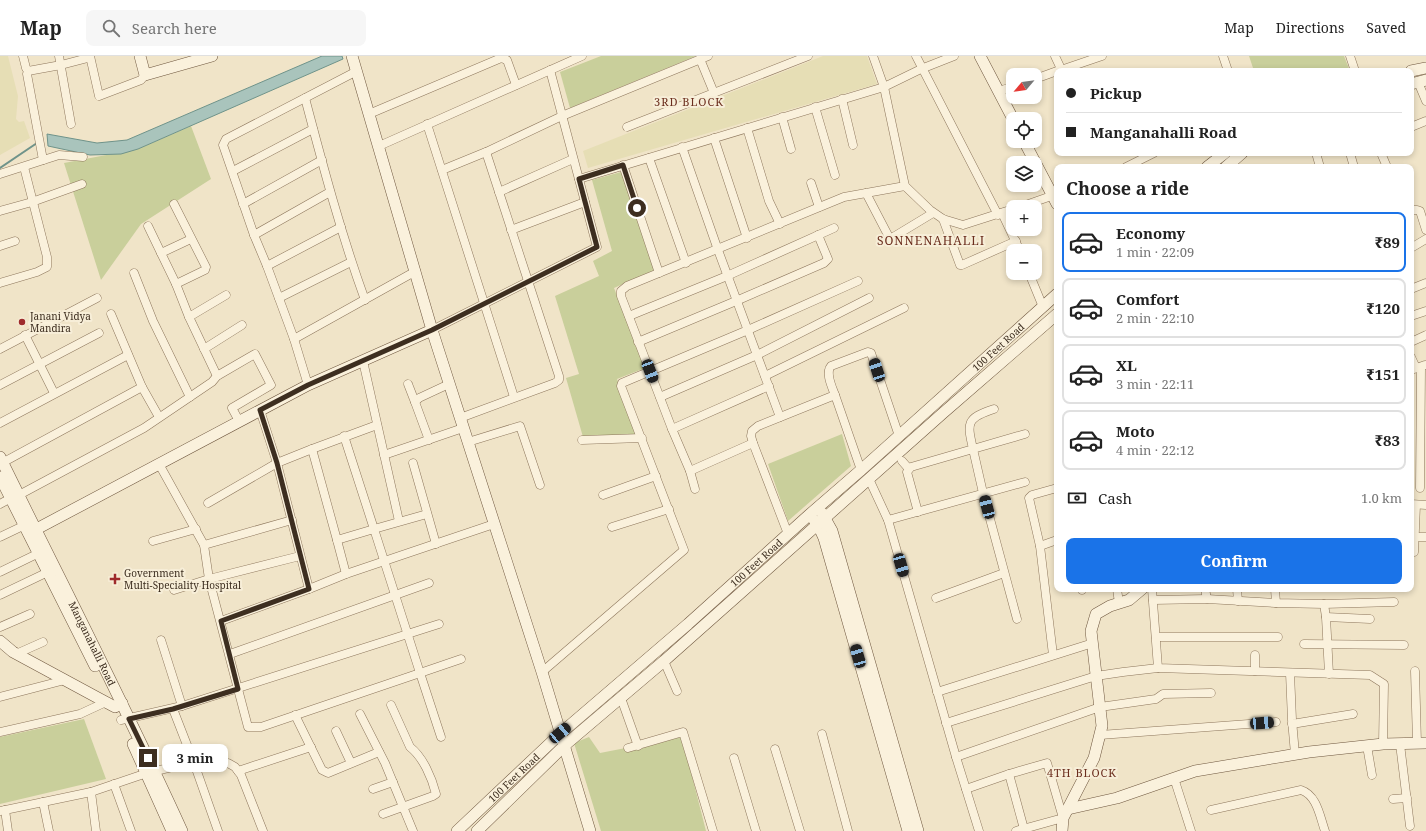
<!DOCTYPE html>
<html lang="en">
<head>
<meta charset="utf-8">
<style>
	:root { --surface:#fff; --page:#f6f6f6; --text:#222; --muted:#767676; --line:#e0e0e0; --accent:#1a73e8 }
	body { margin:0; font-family:"Noto Serif",serif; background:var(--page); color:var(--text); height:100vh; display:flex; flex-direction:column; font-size:15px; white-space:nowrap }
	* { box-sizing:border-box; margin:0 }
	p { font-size:13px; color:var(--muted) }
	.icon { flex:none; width:22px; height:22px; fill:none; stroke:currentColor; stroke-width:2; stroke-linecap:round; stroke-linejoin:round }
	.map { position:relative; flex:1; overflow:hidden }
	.sheet { position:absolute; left:1054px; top:108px; width:360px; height:428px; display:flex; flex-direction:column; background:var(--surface); border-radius:8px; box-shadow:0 2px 6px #0003 }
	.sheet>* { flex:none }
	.banner { position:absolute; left:1054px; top:12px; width:360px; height:88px; border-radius:8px; box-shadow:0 2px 6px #0003; display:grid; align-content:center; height:88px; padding:0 12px; background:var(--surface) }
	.needle { width:26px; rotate:241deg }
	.fabs { position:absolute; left:1006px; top:12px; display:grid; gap:8px }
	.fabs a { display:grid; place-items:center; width:36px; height:36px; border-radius:8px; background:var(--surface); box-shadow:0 2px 6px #0003; font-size:20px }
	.end { position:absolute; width:18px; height:18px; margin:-9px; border:5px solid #3d2e20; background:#fff; box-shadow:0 0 0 2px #fff }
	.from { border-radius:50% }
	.bubble { position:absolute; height:28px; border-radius:8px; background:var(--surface); box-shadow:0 2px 6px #0003; font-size:13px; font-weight:700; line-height:28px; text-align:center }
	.car { position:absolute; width:12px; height:24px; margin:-12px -6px; border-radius:5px; box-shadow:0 0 3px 1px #0007; background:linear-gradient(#222 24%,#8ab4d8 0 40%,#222 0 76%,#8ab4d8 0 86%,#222 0) }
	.banner b { display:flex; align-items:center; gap:14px; height:38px; font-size:15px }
	.banner b+b { border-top:1px solid var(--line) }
	.banner i { width:10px; height:10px; background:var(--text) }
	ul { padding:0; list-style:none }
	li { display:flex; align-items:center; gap:12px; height:60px; margin:0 8px 6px; padding:0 4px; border:2px solid var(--line); border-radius:8px }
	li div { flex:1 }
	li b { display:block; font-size:15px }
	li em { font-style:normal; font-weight:700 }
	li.on { border-color:var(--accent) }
	li>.icon { width:36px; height:36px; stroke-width:1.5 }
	h2 { padding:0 12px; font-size:18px; line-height:48px }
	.pay { display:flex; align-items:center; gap:10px; height:44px; padding:0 12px; font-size:15px }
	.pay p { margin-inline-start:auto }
	.primary-button { display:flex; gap:8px; margin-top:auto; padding:8px 12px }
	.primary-button a { flex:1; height:46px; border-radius:8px; background:var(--accent); color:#fff; font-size:16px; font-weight:700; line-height:46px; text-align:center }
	header { display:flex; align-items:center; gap:24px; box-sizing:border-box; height:56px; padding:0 20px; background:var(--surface); border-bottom:1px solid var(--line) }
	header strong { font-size:19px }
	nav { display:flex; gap:22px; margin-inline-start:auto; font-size:14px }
	.search { width:280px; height:36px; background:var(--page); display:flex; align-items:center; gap:10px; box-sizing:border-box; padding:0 14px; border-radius:8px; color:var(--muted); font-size:15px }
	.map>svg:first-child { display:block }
</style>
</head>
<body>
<header>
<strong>Map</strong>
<div class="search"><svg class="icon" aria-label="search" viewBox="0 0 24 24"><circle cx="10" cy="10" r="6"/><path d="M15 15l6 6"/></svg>Search here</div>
<nav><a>Map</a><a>Directions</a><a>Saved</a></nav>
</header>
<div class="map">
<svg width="1426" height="775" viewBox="0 0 1426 775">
	<rect width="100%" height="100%" fill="#f0e4c8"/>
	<g fill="#e6deb5">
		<path d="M0 0H8L18 40 16 63 19 66 24 65 30 82 0 99Z"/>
		<path d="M823 0H867L877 28 588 112 583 95Z"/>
	</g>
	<g fill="#c9cf9b">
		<path d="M601 0H696L570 52 560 16Z"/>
		<path d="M1249 0H1344L1350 15H1254Z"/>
		<path d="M191 70 211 123 141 168 101 224 64 107 138 93Z"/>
		<path d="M621 116 655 214 614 232 645 312 617 323 638 379 583 381 566 322 579 318 555 240 599 220 593 205 612 195 592 124Z"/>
		<path d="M842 378 851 410 788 465 768 408Z"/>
		<path d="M84 663 106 723 0 748V681Z"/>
		<path d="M589 681 600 697 682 681 706 775H601L574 687Z"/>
	</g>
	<path fill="#a9c4bc" stroke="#6f938a" d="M322 0H342L343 3 138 93 121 98 90 99 48 90 47 78 97 87 127 84Z"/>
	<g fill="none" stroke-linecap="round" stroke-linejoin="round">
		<path stroke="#6f938a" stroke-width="2" d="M0 112 37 87"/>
		<g stroke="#8d765c" stroke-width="9">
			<g id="street">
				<path d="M23 0 26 12 28 15 27 18 43 104"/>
				<path d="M59 0 71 68"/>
				<path d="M90 0 99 40 141 24 145 19"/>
				<path d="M873 0 884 31 921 13 954 0"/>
				<path d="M916 0 998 159"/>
				<path d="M1055 0 1062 15"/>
				<path d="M1223 0 1228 15"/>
				<path d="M1350 0 1355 15"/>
				<path d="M700 3 714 37"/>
				<path d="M28 15 61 9 88 2 90 0"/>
				<path d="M1058 15 1102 0"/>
				<path d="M1035 23 1057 15"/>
				<path d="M1418 26 1426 45"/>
				<path d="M1005 33 1013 31"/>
				<path d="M305 42C323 110 341 178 365 244"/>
				<path d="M842 43 853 89"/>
				<path d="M815 51 835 119"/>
				<path d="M369 58 501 2 507 4 516 29"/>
				<path d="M782 61 791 93"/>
				<path d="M427 68 514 341"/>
				<path d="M627 71 808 0"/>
				<path d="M1411 71 1426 65"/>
				<path d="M747 72 769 145 780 168"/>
				<path d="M714 82 747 182"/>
				<path d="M379 90 582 0"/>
				<path d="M682 91 718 194 780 361"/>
				<path d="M1316 97 1320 111"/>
				<path d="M1350 97 1354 111"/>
				<path d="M1381 97 1387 111"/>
				<path d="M649 102 686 207"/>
				<path d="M623 109 659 217"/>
				<path d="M1126 111 1154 97"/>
				<path d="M442 114 486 96 562 60 708 0"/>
				<path d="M233 115 313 73"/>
				<path d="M0 118 59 99 83 101"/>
				<path d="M579 123 884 31 905 130 930 154 943 163 963 169 1013 153"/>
				<path d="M811 127 819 151"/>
				<path d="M499 136 573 103"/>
				<path d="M866 137 890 183 933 157"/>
				<path d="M174 148 206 211 205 214 176 228"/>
				<path d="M243 148 322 104"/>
				<path d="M1020 151 1057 138"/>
				<path d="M1411 154H1417L1420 155 1426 174"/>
				<path d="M0 155 32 146 82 128"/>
				<path d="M1002 157 1020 195"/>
				<path d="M943 163 960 209H962L1016 185"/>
				<path d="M148 170 161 197"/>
				<path d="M511 174 585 146"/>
				<path d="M254 179 330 136"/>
				<path d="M191 183 161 197 176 228 189 261 217 320"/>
				<path d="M0 190 15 185"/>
				<path d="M1411 192 1426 183"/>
				<path d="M267 210 341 171"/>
				<path d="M134 217 153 265 190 341"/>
				<path d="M1029 217 1043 251"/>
				<path d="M0 227 37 216 47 211V201L24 111"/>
				<path d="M1411 233 1426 227"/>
				<path d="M279 242 351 206"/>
				<path d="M111 258 142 331 159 361"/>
				<path d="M629 260 727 220 834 172"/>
				<path d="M1411 260 1426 255"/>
				<path d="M189 261 226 239"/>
				<path d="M432 274 597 191 550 14"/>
				<path d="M25 279 54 337"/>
				<path d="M294 283 416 215"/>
				<path d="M638 286 736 245 824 207 828 203 818 179"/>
				<path d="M1411 286 1426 279"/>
				<path d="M0 293 97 242"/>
				<path d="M204 293 242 269"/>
				<path d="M1411 301 1416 312"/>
				<path d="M363 305 399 465"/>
				<path d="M1411 314 1425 309"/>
				<path d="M765 320 904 252"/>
				<path d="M408 328 415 346"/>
				<path d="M0 329 99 277"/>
				<path d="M308 329 294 283 267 210 254 179 223 89 226 83 357 15"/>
				<path d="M835 339C832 331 825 317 831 310L868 296 871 297 899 380"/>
				<path d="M660 341 757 299 869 242"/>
				<path d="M460 362 555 327 559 324V320C535 245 510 171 486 96"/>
				<path d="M0 367 128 299"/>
				<path d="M672 373 769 330"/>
				<path d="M344 380 374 473 427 458"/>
				<path d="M429 384 415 346 419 342 449 328"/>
				<path d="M582 384 642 382"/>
				<path d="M468 386 520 370 540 429"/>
				<path d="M753 387 690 415 672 373 621 240V235L627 230 844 141 905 130"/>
				<path d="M312 393 377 369"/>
				<path d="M384 399 463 372"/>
				<path d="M902 405 909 413"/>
				<path d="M413 407 436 488"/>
				<path d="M0 408 142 331"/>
				<path d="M159 408 204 489 209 523 248 671H261L420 617 374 473 337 484 312 393 277 407 260 354"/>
				<path d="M690 415 695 433"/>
				<path d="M869 423 888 464 956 701 979 775"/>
				<path d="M1420 432 1421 311"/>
				<path d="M19 439 144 372 212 326 217 320 255 298 271 329 232 352 239 365"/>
				<path d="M603 439 656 420"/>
				<path d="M208 447 277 407 309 533"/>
				<path d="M0 448 11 442"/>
				<path d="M1411 448 1426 449"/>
				<path d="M918 456 907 416 911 411 973 393C967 367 966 362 994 353"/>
				<path d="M888 464 1025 426"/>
				<path d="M612 471 669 453"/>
				<path d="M788 478 753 387 751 380 752 375 758 370 835 339 861 414"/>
				<path d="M0 481 25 469"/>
				<path d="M1414 481H1426"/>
				<path d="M337 484 346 518"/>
				<path d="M153 485 196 473"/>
				<path d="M204 489 292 464"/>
				<path d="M1040 490 1057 484"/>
				<path d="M1414 496 1416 449"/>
				<path d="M0 516 39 497"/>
				<path d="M1082 533V534"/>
				<path d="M1117 533 1119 547"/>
				<path d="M1152 533 1158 612 1370 619 1384 628 1383 688"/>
				<path d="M1205 533 1207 543"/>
				<path d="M1237 533 1238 545"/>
				<path d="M1275 533 1276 547"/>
				<path d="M174 534 209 523 300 500"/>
				<path d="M0 539 48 516"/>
				<path d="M936 542 1004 517"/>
				<path d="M1153 544 1207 543 1276 547 1324 548 1394 546"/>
				<path d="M1324 548 1326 561 1329 618"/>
				<path d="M1326 561 1370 563"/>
				<path d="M1017 563 983 437 973 393 1025 378"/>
				<path d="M221 565 309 533 346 518 494 468"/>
				<path d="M0 571 30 558"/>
				<path d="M1156 581H1278"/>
				<path d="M161 584 182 650"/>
				<path d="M1304 588 1404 589"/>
				<path d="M16 598 43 586"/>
				<path d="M230 598 429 527"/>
				<path d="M1053 599 1040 490 1029 442 1032 439 1057 432"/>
				<path d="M664 605 677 635"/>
				<path d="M1255 615V599"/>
				<path d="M1415 615 1417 687"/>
				<path d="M542 616 684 494 621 330 622 327 748 274 858 225"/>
				<path d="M1290 617 1292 664 1295 698"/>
				<path d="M937 636 1093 587"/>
				<path d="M0 641 65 624"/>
				<path d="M621 642 638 690"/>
				<path d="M173 653 194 707 218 775"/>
				<path d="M360 658 385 707 413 775"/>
				<path d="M295 659 322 714 328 717 379 696"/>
				<path d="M121 664 182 650 439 568"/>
				<path d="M946 667 1096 620 1123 616 1158 612"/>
				<path d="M1292 668 1353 658"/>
				<path d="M336 675 351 707"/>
				<path d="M0 676 80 658 106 646"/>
				<path d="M822 678 848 775"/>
				<path d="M1100 679 1276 666"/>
				<path d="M441 681 420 617 461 603"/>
				<path d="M1400 688 1410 770"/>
				<path d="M1367 690 1372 719"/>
				<path d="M628 692 683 676 713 775"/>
				<path d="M775 693 800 775"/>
				<path d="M956 701 1100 651 1156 643 1163 638 1211 637"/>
				<path d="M734 702 756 775"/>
				<path d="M238 715 311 691"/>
				<path d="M1009 718 1024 773"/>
				<path d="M1174 722 1191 775"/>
				<path d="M114 728 131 775"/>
				<path d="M373 733 393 726"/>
				<path d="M966 733 1009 718 1047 707 1063 762 1016 775"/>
				<path d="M91 736 96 775"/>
				<path d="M1393 743 1407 742"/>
				<path d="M43 746 49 775"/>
				<path d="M5 754 8 775"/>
				<path d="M1211 754 1301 734C1317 739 1320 761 1325 775"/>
				<path d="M0 755 91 736 147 717 185 708 202 706 228 707 235 711 241 719 263 775"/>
				<path d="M383 758 433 740 436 738C432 722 423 701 410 691L391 649"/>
			</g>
		</g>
		<g stroke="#6f573f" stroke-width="12">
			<g id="secondary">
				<path d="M140 0 145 19 212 0"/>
				<path d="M980 0 1013 63"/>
				<path d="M1411 15 1426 12"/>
				<path d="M1411 28 1426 24"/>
				<path d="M1024 85 1057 148"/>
				<path d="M1207 111 1225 97"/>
				<path d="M1226 111 1242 97"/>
				<path d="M432 274 542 616 590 775"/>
				<path id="s1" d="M0 401C61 526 125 649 182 775"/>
				<path d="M0 421 95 610"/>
				<path d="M822 457 832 475 918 775"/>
				<path d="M814 464 818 469 824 482 908 775"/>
				<path d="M29 477 308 329 432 274 352 0"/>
				<path d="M0 585 13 596 100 643 115 651 122 647"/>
				<path d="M133 688 172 775"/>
				<path d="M1068 753 1117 742 1195 715 1309 696 1383 688 1426 687"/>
				<path id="s2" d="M457 775 561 677 688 568 809 459 861 414 1057 238"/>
				<path d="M477 775 565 689 664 605 943 357 1057 258"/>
				<path d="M1062 775 1063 762 1094 702 1102 670 1091 575 1096 558 1110 550 1129 544 1142 533"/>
			</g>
		</g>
		<use href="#street" stroke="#faf1dc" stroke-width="8"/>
		<use href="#secondary" stroke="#faf1dc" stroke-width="11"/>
	</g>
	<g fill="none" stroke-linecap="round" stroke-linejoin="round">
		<path stroke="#3d2e20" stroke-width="5" d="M148 702 129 663 173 653 238 633 221 565 309 533 277 407 260 354 308 329 432 274 597 191 579 123 623 109 637 152"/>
	</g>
	<g fill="#9e2a2b" stroke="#f7eed8" stroke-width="1.5">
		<circle cx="22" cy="266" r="4"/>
		<path d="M113 517h4v4h4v4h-4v4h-4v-4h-4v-4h4z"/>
	</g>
	<g text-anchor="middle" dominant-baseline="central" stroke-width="4" stroke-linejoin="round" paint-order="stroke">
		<g font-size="10" fill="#3d2e20" stroke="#f7eed8" text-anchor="start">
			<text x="30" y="260">Janani Vidya<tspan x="30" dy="12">Mandira</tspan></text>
			<text x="124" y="517">Government<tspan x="124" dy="12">Multi-Speciality Hospital</tspan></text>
		</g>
		<g font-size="10" fill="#3d2e20" stroke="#f7eed8">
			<text stroke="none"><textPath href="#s2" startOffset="726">100 Feet Road</textPath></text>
			<text stroke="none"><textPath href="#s2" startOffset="402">100 Feet Road</textPath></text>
			<text stroke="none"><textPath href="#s1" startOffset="208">Manganahalli Road</textPath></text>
			<text stroke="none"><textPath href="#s2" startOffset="78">100 Feet Road</textPath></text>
		</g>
		<g font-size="11" letter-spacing="1" fill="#6b2e1e" stroke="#f7eed8">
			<text x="689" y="45">3RD BLOCK</text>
			<text x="1082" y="716">4TH BLOCK</text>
		</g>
		<g font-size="12" letter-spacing="1" fill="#6b2e1e" stroke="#f7eed8">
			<text x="931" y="184">SONNENAHALLI</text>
		</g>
	</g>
</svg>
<div class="fabs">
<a><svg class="needle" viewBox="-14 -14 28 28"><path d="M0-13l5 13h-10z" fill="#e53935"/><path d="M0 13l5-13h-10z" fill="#767676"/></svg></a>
<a><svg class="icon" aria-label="locate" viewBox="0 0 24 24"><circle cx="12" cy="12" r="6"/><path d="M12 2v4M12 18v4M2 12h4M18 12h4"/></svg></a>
<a><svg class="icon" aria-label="layers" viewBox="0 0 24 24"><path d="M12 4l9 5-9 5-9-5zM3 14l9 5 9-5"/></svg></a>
<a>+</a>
<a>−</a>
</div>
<i class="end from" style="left:637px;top:152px"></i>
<i class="end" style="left:148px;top:702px"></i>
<div class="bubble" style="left:162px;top:688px;width:66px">3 min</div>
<i class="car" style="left:877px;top:314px;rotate:342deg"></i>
<i class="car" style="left:650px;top:315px;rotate:159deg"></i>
<i class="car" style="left:987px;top:451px;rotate:345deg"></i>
<i class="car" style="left:901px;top:509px;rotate:164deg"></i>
<i class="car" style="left:858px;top:600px;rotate:344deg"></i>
<i class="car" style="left:1262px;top:667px;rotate:86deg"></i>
<i class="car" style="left:560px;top:677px;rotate:50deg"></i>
<div class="banner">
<b><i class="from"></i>Pickup</b>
<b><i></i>Manganahalli Road</b>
</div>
<section class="sheet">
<h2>Choose a ride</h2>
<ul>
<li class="on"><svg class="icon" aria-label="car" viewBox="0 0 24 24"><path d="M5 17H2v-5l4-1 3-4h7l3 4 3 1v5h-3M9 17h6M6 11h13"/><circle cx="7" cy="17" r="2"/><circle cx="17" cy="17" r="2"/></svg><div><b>Economy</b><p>1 min · 22:09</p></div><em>₹89</em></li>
<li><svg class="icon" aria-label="car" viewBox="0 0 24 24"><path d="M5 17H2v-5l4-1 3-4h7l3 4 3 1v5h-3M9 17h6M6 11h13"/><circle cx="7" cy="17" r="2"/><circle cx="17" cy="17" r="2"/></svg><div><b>Comfort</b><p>2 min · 22:10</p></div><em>₹120</em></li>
<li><svg class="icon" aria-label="car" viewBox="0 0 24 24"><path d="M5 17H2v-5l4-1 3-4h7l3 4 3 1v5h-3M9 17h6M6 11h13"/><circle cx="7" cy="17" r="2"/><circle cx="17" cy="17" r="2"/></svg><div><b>XL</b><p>3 min · 22:11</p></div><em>₹151</em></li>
<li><svg class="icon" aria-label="car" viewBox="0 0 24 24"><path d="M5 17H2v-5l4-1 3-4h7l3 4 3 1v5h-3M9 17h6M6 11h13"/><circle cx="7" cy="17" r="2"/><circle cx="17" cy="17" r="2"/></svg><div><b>Moto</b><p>4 min · 22:12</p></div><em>₹83</em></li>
</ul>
<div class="pay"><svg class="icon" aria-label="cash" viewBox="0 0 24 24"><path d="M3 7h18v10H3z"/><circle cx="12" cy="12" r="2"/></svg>Cash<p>1.0 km</p></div>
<div class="primary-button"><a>Confirm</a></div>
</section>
</div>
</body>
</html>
